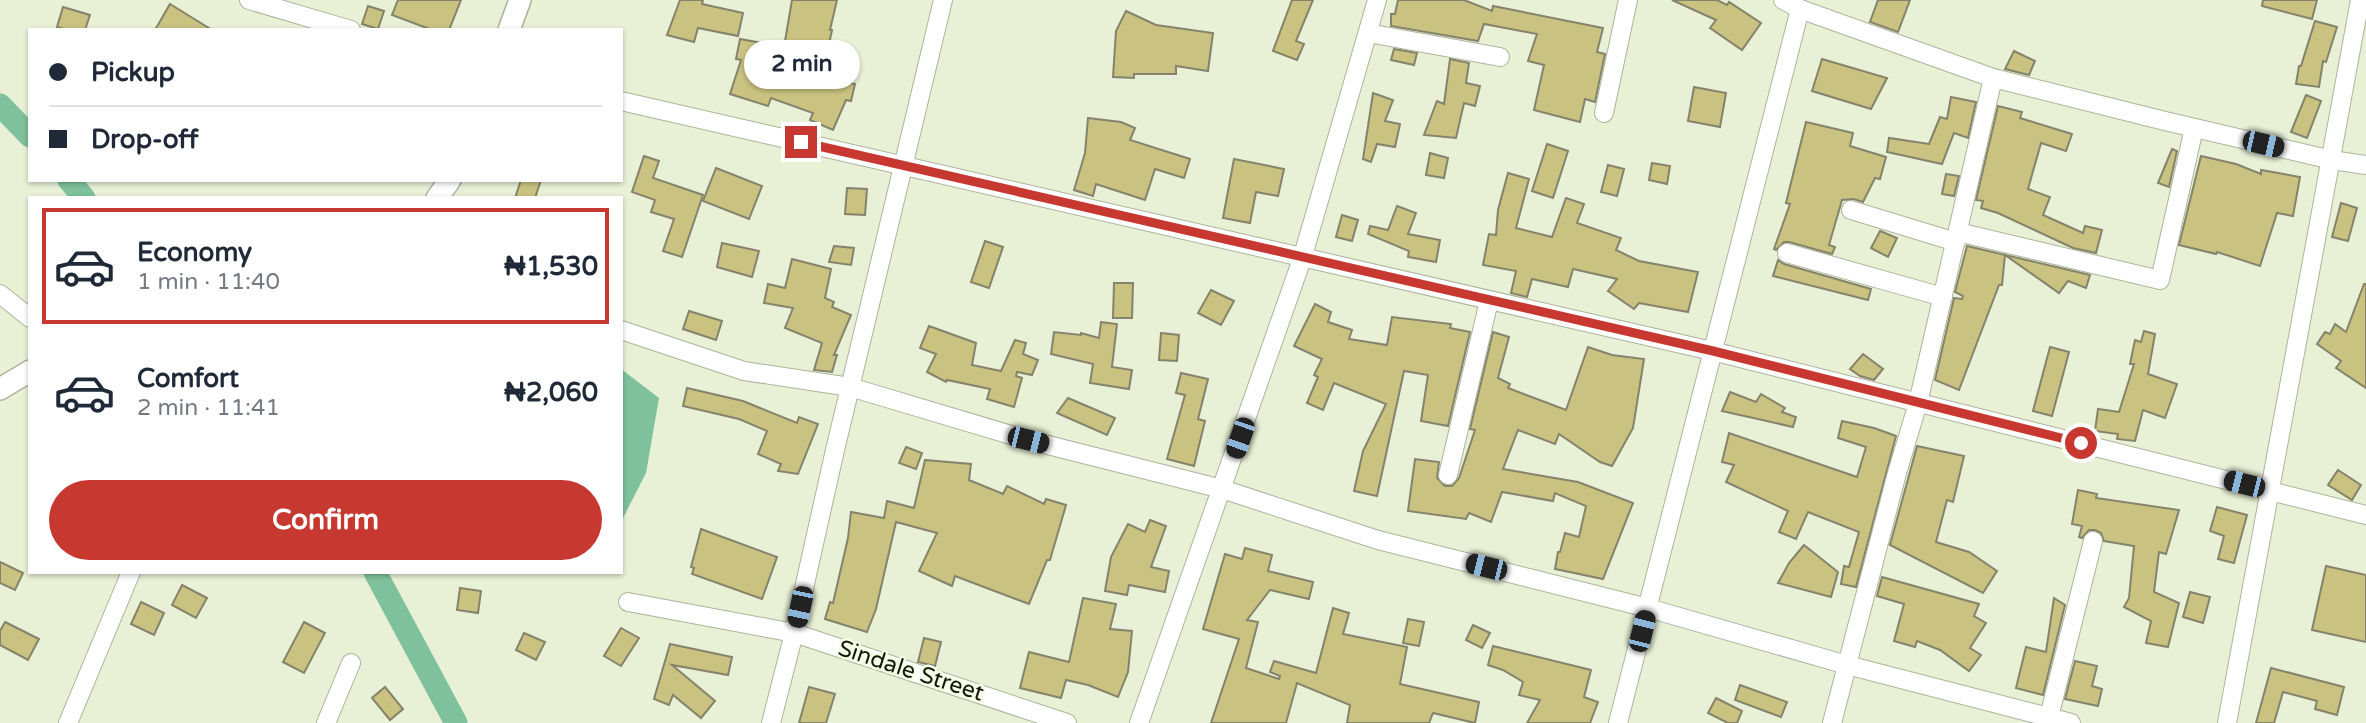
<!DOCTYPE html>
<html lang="en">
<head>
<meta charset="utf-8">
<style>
	:root { --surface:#fff; --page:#f6f6f7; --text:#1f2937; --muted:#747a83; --line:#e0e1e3; --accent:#c73930 }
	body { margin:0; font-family:"Varela Round",sans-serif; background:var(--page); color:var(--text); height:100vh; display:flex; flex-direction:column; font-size:26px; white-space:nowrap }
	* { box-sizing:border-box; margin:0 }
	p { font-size:23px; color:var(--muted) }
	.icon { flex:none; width:38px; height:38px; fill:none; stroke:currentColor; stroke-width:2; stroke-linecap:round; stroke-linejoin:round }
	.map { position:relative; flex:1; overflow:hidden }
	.panel { position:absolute; left:28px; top:196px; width:595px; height:378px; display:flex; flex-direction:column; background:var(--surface); border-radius:0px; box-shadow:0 2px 5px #0004 }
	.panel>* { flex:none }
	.guide { position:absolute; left:28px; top:28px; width:595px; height:154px; border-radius:0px; box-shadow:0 2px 5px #0004; display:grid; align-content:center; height:154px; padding:0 21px; background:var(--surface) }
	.end { position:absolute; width:32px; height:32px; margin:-16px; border:9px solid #c73930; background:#fff; box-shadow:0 0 0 4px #fff }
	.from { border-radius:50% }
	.bubble { position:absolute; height:49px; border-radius:24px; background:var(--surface); box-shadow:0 2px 5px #0004; font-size:23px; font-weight:700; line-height:49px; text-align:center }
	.car { position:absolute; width:21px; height:42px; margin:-21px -10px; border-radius:9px; box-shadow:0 0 5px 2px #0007; background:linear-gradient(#222 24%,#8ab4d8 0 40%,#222 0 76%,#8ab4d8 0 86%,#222 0) }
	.guide b { display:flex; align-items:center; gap:24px; height:66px; font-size:26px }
	.guide b+b { border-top:2px solid var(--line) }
	.guide i { width:18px; height:18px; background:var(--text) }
	ul { padding:12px 0 0; list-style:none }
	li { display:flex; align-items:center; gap:21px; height:116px; margin:0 14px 10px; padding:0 7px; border:4px solid transparent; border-radius:0px }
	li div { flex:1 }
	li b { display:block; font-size:26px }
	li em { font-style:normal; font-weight:700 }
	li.active { border-color:var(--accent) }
	li>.icon { width:63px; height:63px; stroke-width:1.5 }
	.cta { display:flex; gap:14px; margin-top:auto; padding:14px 21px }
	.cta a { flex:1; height:80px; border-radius:42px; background:var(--accent); color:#fff; font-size:28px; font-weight:700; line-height:80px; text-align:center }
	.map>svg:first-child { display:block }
</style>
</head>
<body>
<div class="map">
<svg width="2366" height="723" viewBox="0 0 2366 723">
	<rect width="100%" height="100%" fill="#e8f0d6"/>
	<path fill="#7ec19c" d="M621 369 659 398 646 473 621 522Z"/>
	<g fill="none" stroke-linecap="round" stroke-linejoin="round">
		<g stroke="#7ec19c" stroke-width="23">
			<path d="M0 105 30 136"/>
			<path d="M69 180 84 198"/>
			<path d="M375 572 456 723"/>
		</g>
	</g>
	<g fill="#c9c280" stroke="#85836b" stroke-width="2">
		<path d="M398 0H461L449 30H432L392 15Z"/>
		<path d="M680 0H703L702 4 743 13 738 36 698 28 694 42 667 35Z"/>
		<path d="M792 0H837L830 30H832L822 77 855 84 851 101 846 100 833 130 810 120 813 113 771 98 768 106 730 94 741 60 736 59 740 39 784 47Z"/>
		<path d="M1292 0H1313L1296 41 1304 44 1297 60 1273 51Z"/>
		<path d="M1398 0H1464L1492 11 1493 6 1603 28 1597 52 1605 54 1595 102 1585 99 1580 122 1534 110 1544 65 1528 61 1537 34 1484 24 1478 41 1391 26V14H1395Z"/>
		<path d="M1672 0H1717L1727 5 1729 2 1761 23 1742 50 1710 28 1716 20Z"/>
		<path d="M1878 0H1910L1898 32 1870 22Z"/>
		<path d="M2263 0H2317L2312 19 2262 6Z"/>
		<path d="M170 4 212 30H155Z"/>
		<path d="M368 6 384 11 378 29 362 24Z"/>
		<path d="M63 7 90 15 85 30H67L57 27Z"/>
		<path d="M1126 11 1156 25 1213 33 1208 71 1176 66V74H1134V78L1113 77 1116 31Z"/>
		<path d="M2315 21 2337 27 2326 62 2323 61 2319 87 2296 84 2299 66H2301Z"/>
		<path d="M1394 49 1417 53 1414 65 1391 60Z"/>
		<path d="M2014 51 2035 61 2029 75 2005 69Z"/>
		<path d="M1450 59 1469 63 1466 83 1480 86 1475 106 1464 103 1456 138 1424 135 1437 101 1444 104Z"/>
		<path d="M1822 59 1887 78 1871 109 1812 91Z"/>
		<path d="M1694 87 1726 93 1720 127 1688 121Z"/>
		<path d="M1373 93 1393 100 1385 121 1400 124 1395 147 1377 144 1371 162 1363 159Z"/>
		<path d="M2306 95 2321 101 2307 138 2291 132Z"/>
		<path d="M1951 97 1976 102 1968 138 1954 133 1942 164 1887 152 1889 138 1929 144 1940 117 1947 119Z"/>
		<path d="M1998 106 2022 112 2020 118 2072 134 2066 151 2041 143 2028 189 2050 197 2043 215 2083 233 2085 226 2102 230 2096 253 2073 248 1998 213 1981 208 1983 201 1976 200Z"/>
		<path d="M1088 118 1121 122 1135 128 1130 140 1190 159 1184 178 1155 169 1145 200 1096 184 1093 196 1074 190 1085 153Z"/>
		<path d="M1806 122 1853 133 1850 146 1886 157 1880 179 1875 178 1863 202 1854 199 1842 200 1829 245 1835 247 1832 254 1789 242H1784L1776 250 1774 249 1790 204 1786 203Z"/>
		<path d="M1547 144 1568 151 1553 198 1532 191Z"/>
		<path d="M2172 149 2177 151 2169 187 2158 183Z"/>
		<path d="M1430 153 1448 158 1444 178 1426 175Z"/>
		<path d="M644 156 659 161 653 178 703 195 682 257 663 251 674 219 651 212 655 200 632 192Z"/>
		<path d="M2201 156 2236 164 2261 174V170L2300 177 2293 216 2277 213 2260 266 2217 252 2216 254 2179 245Z"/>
		<path d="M1234 159 1284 169 1278 196 1256 192 1250 223 1223 218Z"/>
		<path d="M1652 163 1670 166 1667 184 1649 180Z"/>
		<path d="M1608 165 1624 169 1617 196 1601 192Z"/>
		<path d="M716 168 762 186 749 219 703 201Z"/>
		<path d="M1508 173 1529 179 1516 228 1552 237 1566 198 1584 204 1577 223 1621 238 1616 250 1639 261 1698 272 1688 312 1639 303 1634 309 1608 291 1617 279 1573 269 1568 287 1532 279 1527 297 1511 293 1516 271 1483 265 1489 234 1496 235 1498 210Z"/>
		<path d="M1946 174 1959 176 1954 196 1942 194Z"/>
		<path d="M521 180H541L535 198H515Z"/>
		<path d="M847 188 867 189 865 215 845 214Z"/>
		<path d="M2341 203 2357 208 2348 241 2332 237Z"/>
		<path d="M1397 206 1416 213 1408 234 1440 240 1436 262 1408 257 1409 251 1368 234 1370 226 1388 230Z"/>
		<path d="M1342 215 1358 220 1352 241 1336 237Z"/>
		<path d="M1880 231 1897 238 1888 257 1871 248Z"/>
		<path d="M985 241 1003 247 989 288 971 282Z"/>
		<path d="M722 243 759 251 752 277 717 267Z"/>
		<path d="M834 246 854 248 851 265 829 262Z"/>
		<path d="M1967 246 2090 275 2086 288 2068 281 2059 293 2005 255 2002 285H1999L1959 390 1935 380 1954 298 1962 299 1963 296 1955 292Z"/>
		<path d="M792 259 831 269 825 298 834 302 832 307 851 315 834 355H837L832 372 814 370 822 343 785 328 793 308 764 303 768 284 785 288Z"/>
		<path d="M1778 260 1784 264 1871 289 1868 300 1773 276Z"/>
		<path d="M1114 283H1133L1132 318H1113Z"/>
		<path d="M2364 284H2366V388L2336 368 2341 361 2317 344 2325 332 2330 334 2335 324 2346 332Z"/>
		<path d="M1211 290 1234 301 1221 325 1198 313Z"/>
		<path d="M1315 304 1331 312 1328 322 1352 330 1349 339 1387 345 1392 317 1451 324 1450 328 1470 332 1448 426 1421 421 1428 375 1404 371 1377 496 1354 491 1363 451 1386 404 1334 383 1323 410 1307 403 1318 377 1314 375 1322 359 1294 346Z"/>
		<path d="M689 311 722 321 716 340 683 329Z"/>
		<path d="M1101 322 1117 324 1112 367 1132 370 1129 389 1090 383 1093 364 1051 354 1054 332 1081 335V333L1099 338Z"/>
		<path d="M929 326 976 343 972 365 1001 371 1015 340 1026 343 1023 354 1038 360 1032 375 1017 372 1016 376 1022 378 1014 407 987 399 990 389 947 380 946 382 927 372 936 354 920 348Z"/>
		<path d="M2144 331 2155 334 2148 374 2177 384 2165 418 2143 410 2135 441 2117 439 2118 434 2095 431 2098 409 2119 412 2134 364H2130L2135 340 2141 342Z"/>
		<path d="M1493 332 1509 337 1498 378 1510 384 1508 388 1566 410 1588 347 1612 355 1644 359 1633 428 1612 466 1600 462 1559 434 1555 444 1518 430 1503 469 1578 482 1633 503 1603 579 1555 569 1558 552H1560L1565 533 1579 537 1586 506 1555 493 1553 501 1502 492 1491 522 1469 513 1466 519 1408 511 1415 459 1439 462 1437 478 1445 486H1452L1459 478 1475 430 1470 429Z"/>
		<path d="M1161 333 1179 335 1177 361 1159 360Z"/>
		<path d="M2050 347 2069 352 2052 416 2033 411Z"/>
		<path d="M1863 354 1883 369 1874 380 1860 376 1850 369Z"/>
		<path d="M1181 373 1208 379 1198 419 1205 421 1194 466 1167 459 1185 395 1176 393Z"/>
		<path d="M687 388 743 401 797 423 799 417 818 424 798 474 778 471 781 464 758 454 767 431 739 419 683 406Z"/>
		<path d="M1730 392 1756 402 1761 394 1785 408 1782 412 1796 417 1793 427 1722 411Z"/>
		<path d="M1068 398 1115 418 1107 435 1057 413Z"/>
		<path d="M1842 421 1874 428 1896 436 1856 587 1841 584 1844 566 1849 567 1859 532 1808 512 1796 539 1779 532 1788 511 1726 482 1734 465 1722 462 1729 433 1857 477 1866 447 1838 438Z"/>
		<path d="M1917 446 1964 456 1953 502 1947 500 1936 542 1969 552 1997 571 1983 593 1890 545Z"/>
		<path d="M906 447 922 453 916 469 899 463Z"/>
		<path d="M925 460 971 464 969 480 1003 494 1007 486 1044 504 1046 499 1066 505 1050 560H1047L1029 604 955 576 952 586 919 571 937 533 896 522 876 609 867 632 825 619 830 602 833 603 848 538 851 512 884 518 887 501 914 508Z"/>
		<path d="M2338 470 2361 485 2352 500 2328 485Z"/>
		<path d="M2078 490 2097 494 2096 498 2179 510 2166 554 2159 552 2154 592 2179 603 2168 647 2146 643 2151 621 2124 607 2129 598 2134 546 2104 541 2101 533 2095 530H2089L2082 538 2079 537 2082 526 2072 524Z"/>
		<path d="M2217 507 2247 515 2234 563 2218 559 2224 536 2210 531Z"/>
		<path d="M1150 520 1166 526 1151 567 1169 571 1165 592 1129 585 1127 595 1105 591 1111 557 1128 524 1145 532Z"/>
		<path d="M701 529 777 557 762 599 692 574 694 568 691 567Z"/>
		<path d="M1804 545 1838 572 1831 597 1778 583 1789 563Z"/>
		<path d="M1245 548 1272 555 1268 571 1313 582 1309 599 1270 590 1247 620 1258 622 1246 668 1279 679 1280 676 1270 672 1274 661 1316 673 1333 608 1349 613 1343 634 1407 647 1400 684 1479 702 1475 723 1433 713 1429 723H1347L1350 705 1297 683 1286 723H1211L1239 639 1203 629 1225 554 1242 559Z"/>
		<path d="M0 562 23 573 15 590 0 583Z"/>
		<path d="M2326 566 2366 575V642L2312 630Z"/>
		<path d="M1882 577 1979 604 1974 616 1986 623 1970 648 1981 655 1969 671 1940 650 1917 641 1915 647 1894 641 1904 604 1877 596Z"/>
		<path d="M182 585 207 598 196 618 172 605Z"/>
		<path d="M460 588 481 591 478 613 457 610Z"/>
		<path d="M2190 592 2210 597 2203 623 2183 617Z"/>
		<path d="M1083 598 1116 604 1110 629 1132 631 1128 672 1118 697 1088 685 1066 680 1061 698 1020 688 1029 652 1069 662Z"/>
		<path d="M2054 598 2065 605 2043 695 2016 688 2026 647 2046 652Z"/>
		<path d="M141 602 164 613 154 635 131 624Z"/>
		<path d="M1408 619 1424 622 1419 646 1403 643Z"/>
		<path d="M5 622 39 639 28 660 0 645V631Z"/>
		<path d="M304 622 325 633 304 673 283 662Z"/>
		<path d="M1473 625 1490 633 1482 648 1466 640Z"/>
		<path d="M621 628 639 638 621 666 604 656Z"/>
		<path d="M524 633 545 642 536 660 516 650Z"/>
		<path d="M924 638 941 642 935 666 918 662Z"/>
		<path d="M670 644 732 657 728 675 672 665 715 701 701 718 673 695 669 705 654 699Z"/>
		<path d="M1493 646 1591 670 1584 697 1598 702 1590 723H1527L1540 700 1519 695 1523 682 1503 670 1488 665Z"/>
		<path d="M2075 661 2097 666 2092 686 2102 689 2098 706 2065 699Z"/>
		<path d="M2271 668 2344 687 2337 715 2315 709 2317 701 2283 692 2274 723H2256Z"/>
		<path d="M1740 685 1787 702 1781 717 1735 700Z"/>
		<path d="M385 687 403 709 390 720 372 698Z"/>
		<path d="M809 687 835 694 826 723H799Z"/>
		<path d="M1716 698 1742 711 1737 723H1728L1708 713Z"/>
	</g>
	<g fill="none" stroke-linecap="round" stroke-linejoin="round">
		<g stroke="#acb49b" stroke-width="20">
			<g id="minor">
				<path d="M249 0 351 30"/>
				<path d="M1783 0 1800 9 1993 78 2165 121 2332 160 2366 165"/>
				<path d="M1368 33 1500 57"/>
				<path d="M621 101 1712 351 2366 515"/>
				<path d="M1604 113 1628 0"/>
				<path d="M1851 210 1956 242"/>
				<path d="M1958 232 2160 280 2194 128"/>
				<path d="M1787 253 1943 297"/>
				<path d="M0 294 30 318"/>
				<path d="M621 330 744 371 850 387 1028 440 1222 489 1378 540 1648 608 1847 665 2071 723"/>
				<path d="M1448 475 1489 301"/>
				<path d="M628 602 794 633 1067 723"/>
				<path d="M2049 717 2093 541"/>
				<path d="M68 723 131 572"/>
				<path d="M326 723 351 663"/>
				<path d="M771 723 794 633 835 450 943 0"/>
				<path d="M1139 723 1302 259 1377 0"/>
				<path d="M1618 723 1800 9"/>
				<path d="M1832 723 1897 473 1918 403 1993 78"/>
				<path d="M2227 723 2360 0"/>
			</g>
		</g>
		<g stroke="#acb49b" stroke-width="24">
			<g id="tertiary">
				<path d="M509 30 520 0"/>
				<path d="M437 198 450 180"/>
				<path d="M0 389 30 371"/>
			</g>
		</g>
		<use href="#minor" stroke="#fff" stroke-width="18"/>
		<use href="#tertiary" stroke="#fff" stroke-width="21"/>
	</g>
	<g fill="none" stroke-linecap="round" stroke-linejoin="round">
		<path stroke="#c73930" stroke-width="9" d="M801 142 1713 351 2081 443"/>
	</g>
	<g text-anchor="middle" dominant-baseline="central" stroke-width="5" stroke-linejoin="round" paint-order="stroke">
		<g font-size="23" fill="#13160d" stroke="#f5fee3">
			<text transform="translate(911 671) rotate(18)">Sindale Street</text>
		</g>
	</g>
</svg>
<i class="end from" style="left:2081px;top:443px"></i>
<i class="end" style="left:801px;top:142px"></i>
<div class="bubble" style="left:744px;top:40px;width:116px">2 min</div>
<i class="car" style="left:2263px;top:144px;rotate:103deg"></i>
<i class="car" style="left:1240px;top:438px;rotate:199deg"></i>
<i class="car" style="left:1028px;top:440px;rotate:104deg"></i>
<i class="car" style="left:2244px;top:484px;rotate:284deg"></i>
<i class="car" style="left:1486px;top:567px;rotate:284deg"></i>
<i class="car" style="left:800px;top:607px;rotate:192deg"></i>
<i class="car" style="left:1642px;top:631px;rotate:14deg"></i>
<div class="guide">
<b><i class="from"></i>Pickup</b>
<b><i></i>Drop-off</b>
</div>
<section class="panel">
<ul>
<li class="active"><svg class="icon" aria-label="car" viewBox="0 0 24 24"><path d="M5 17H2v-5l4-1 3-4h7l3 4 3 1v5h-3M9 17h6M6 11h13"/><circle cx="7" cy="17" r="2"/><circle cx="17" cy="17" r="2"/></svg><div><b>Economy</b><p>1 min · 11:40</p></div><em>₦1,530</em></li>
<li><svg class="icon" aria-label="car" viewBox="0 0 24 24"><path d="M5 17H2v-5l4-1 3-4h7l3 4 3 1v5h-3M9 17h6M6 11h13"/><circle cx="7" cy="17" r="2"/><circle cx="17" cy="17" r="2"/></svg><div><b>Comfort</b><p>2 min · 11:41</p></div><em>₦2,060</em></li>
</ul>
<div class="cta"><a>Confirm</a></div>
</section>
</div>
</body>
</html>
